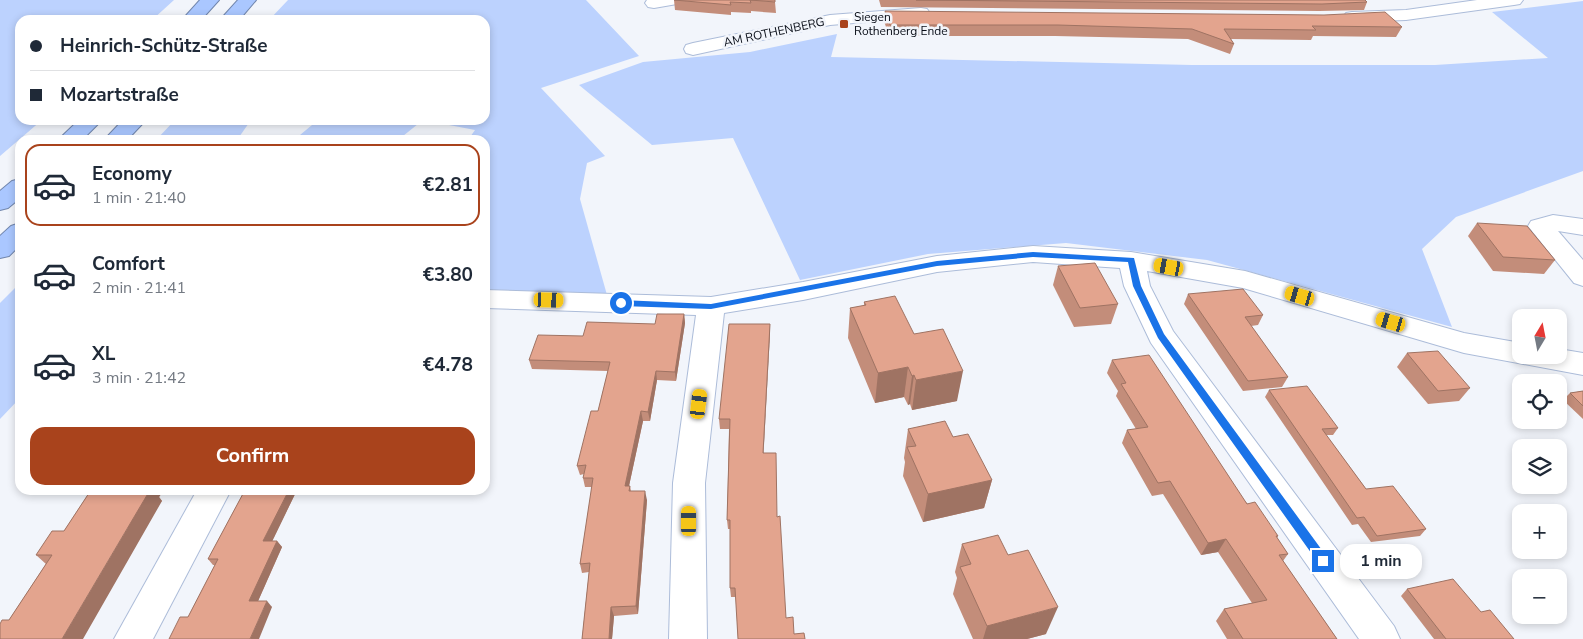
<!DOCTYPE html>
<html lang="en">
<head>
<meta charset="utf-8">
<style>
	:root { --surface:#fff; --page:#f6f6f7; --text:#1f2937; --muted:#747a83; --line:#e0e1e3; --accent:#a9431c }
	body { margin:0; font-family:"Nunito Sans",sans-serif; background:var(--page); color:var(--text); height:100vh; display:flex; flex-direction:column; font-size:19px; white-space:nowrap }
	* { box-sizing:border-box; margin:0 }
	p { font-size:16px; color:var(--muted) }
	.icon { flex:none; width:28px; height:28px; fill:none; stroke:currentColor; stroke-width:2; stroke-linecap:round; stroke-linejoin:round }
	.map { position:relative; flex:1; overflow:hidden }
	.side { position:absolute; left:15px; top:135px; width:475px; height:360px; display:flex; flex-direction:column; background:var(--surface); border-radius:15px; box-shadow:0 2px 8px #0003 }
	.side>* { flex:none }
	.banner { position:absolute; left:15px; top:15px; width:475px; height:110px; border-radius:15px; box-shadow:0 2px 8px #0003; display:grid; align-content:center; height:110px; padding:0 15px; background:var(--surface) }
	.needle { width:32px; rotate:10deg }
	.controls { position:absolute; left:1512px; top:309px; display:grid; gap:10px }
	.controls a { display:grid; place-items:center; width:55px; height:55px; border-radius:10px; background:var(--surface); box-shadow:0 2px 8px #0003; font-size:25px }
	.end { position:absolute; width:22px; height:22px; margin:-11px; border:6px solid #1a73e8; background:#fff; box-shadow:0 0 0 2px #fff }
	.from { border-radius:50% }
	.bubble { position:absolute; height:35px; border-radius:15px; background:var(--surface); box-shadow:0 2px 8px #0003; font-size:16px; font-weight:700; line-height:35px; text-align:center }
	.car { position:absolute; width:15px; height:30px; margin:-15px -8px; border-radius:6px; box-shadow:0 0 4px 1px #0007; background:linear-gradient(#f5c518 24%,#345 0 40%,#f5c518 0 76%,#345 0 86%,#f5c518 0) }
	.banner b { display:flex; align-items:center; gap:18px; height:48px; font-size:19px }
	.banner b+b { border-top:1px solid var(--line) }
	.banner i { width:12px; height:12px; background:var(--text) }
	ul { padding:9px 0 0; list-style:none }
	li { display:flex; align-items:center; gap:15px; height:82px; margin:0 10px 8px; padding:0 5px; border:2px solid transparent; border-radius:15px }
	li div { flex:1 }
	li b { display:block; font-size:19px }
	li em { font-style:normal; font-weight:700 }
	li.on { border-color:var(--accent) }
	li>.icon { width:45px; height:45px; stroke-width:1.5 }
	.button { display:flex; gap:10px; margin-top:auto; padding:10px 15px }
	.button a { flex:1; height:58px; border-radius:15px; background:var(--accent); color:#fff; font-size:20px; font-weight:700; line-height:58px; text-align:center }
	.map>svg:first-child { display:block }
</style>
</head>
<body>
<div class="map">
<svg width="1583" height="639" viewBox="0 0 1583 639">
	<rect width="100%" height="100%" fill="#f2f5fb"/>
	<g fill="#bcd2fe">
		<path d="M0 0H174L152 20H20V120H42L0 156Z"/>
		<path d="M288 0H586L639 56 541 88 605 156 587 163 580 199 607 295 485 292V140H468L475 130 423 120 398 140H294L318 120H485V20H269Z"/>
		<path d="M1583 1V171L1456 217 1422 249 1452 327 1207 260 1066 243 928 254 800 280 733 138 652 145 579 85 643 62 750 52 837 34 831 57 1192 65H1435L1548 58 1492 12Z"/>
		<path d="M175 120H251L237 140H156Z"/>
		<path d="M20 283V398L0 419V303Z"/>
	</g>
	<g fill="none" stroke-linecap="round" stroke-linejoin="round">
		<g stroke="#acbcd9" stroke-width="2">
			<g id="street">
				<path d="M647 0H680L677 4 654 8 648 7 645 3Z"/>
				<path d="M1477 0H1523L1520 4 1514 5 1406 20 1352 22 1346 21 1343 17 1346 13 1352 12 1406 10Z"/>
				<path d="M921 8 927 9 930 13 927 17 830 25 693 55 686 53 684 49 686 45 693 43 830 15Z"/>
				<path d="M1553 215 1583 219V235L1558 231 1583 260V286L1574 283 1528 226 1531 221Z"/>
				<path d="M1033 246 1131 252 1245 271 1464 333 1521 343V355H1559V349L1583 353V375L1464 353 1243 288 1147 271 1150 286 1173 331 1394 626 1400 639H1359L1151 343 1124 286 1120 268 1033 262 937 272 803 300 724 313 705 483 707 639H669L673 483 696 315 485 308V290L711 297 803 282 937 256Z"/>
				<path d="M197 490H231L153 639H114Z"/>
			</g>
		</g>
		<g stroke="#7186ad" stroke-width="2">
			<g id="highway">
				<path d="M200 0H219L201 20H182Z"/>
				<path d="M238 0H256L239 20H220Z"/>
				<path d="M79 120H102L82 140H58Z"/>
				<path d="M123 120H146L127 140H104Z"/>
				<path d="M20 179V198L8 208 0 210V191L12 181Z"/>
				<path d="M20 223V245L9 256 0 258V236L11 226Z"/>
			</g>
		</g>
		<use href="#street" fill="#fff" fill-rule="evenodd"/>
		<use href="#highway" fill="#aac7ff" fill-rule="evenodd"/>
	</g>
	<g fill="#c38d7a">
		<path d="M674 0H775V2L776 13 751 11V13L731 12V15L675 10Z"/>
		<path d="M879 0H1365L1367 2 1364 10 1319 11 881 7Z"/>
		<path d="M885 11 1402 27 1396 37 1313 36 1311 40 1231 39 1234 44 1230 54 1188 39 1055 36H889L884 21Z"/>
		<path d="M1477 223 1555 260 1544 274 1493 271 1468 236Z"/>
		<path d="M1058 266 1118 304 1111 324 1074 327 1053 285Z"/>
		<path d="M1188 294 1263 315 1258 325 1251 326 1288 377 1282 387 1243 391 1184 304Z"/>
		<path d="M864 302 914 334 957 401 912 410 910 404 908 405 904 397 875 403 848 338 850 308 864 306Z"/>
		<path d="M684 314 685 323 676 381 657 380 650 421H643L629 486H630L631 491 647 500 638 614 614 616 612 639H582L589 572 582 573 580 564 592 487H585L583 478 584 474 580 475 577 466 598 411 608 371 532 369 529 360 583 336 655 324Z"/>
		<path d="M770 324V334L738 639 736 597H731L730 588V529H728L727 520 729 429H720L719 419Z"/>
		<path d="M1407 353 1470 388 1459 401 1428 404 1397 367Z"/>
		<path d="M1112 360 1278 536 1277 538 1288 554 1283 561 1337 639H1227L1216 621 1224 609 1252 603 1218 552 1201 555 1163 494 1152 496 1122 443 1127 430 1136 429 1116 396 1118 391 1107 373Z"/>
		<path d="M1269 390 1338 428 1333 435H1326L1366 489 1426 529 1420 536 1371 542 1358 524 1352 525 1265 397Z"/>
		<path d="M1583 391V419L1563 400 1570 393Z"/>
		<path d="M908 429 953 437 992 480 984 508 923 522 903 476 905 462 904 458Z"/>
		<path d="M91 490H164L159 497 162 501 9 620 46 564 36 555 64 531Z"/>
		<path d="M245 490H297L272 541H277L282 547 258 601 272 607 188 617 215 565H213L208 559Z"/>
		<path d="M962 544 1046 634 1027 639H973L953 594 957 578 955 572Z"/>
		<path d="M1407 589 1481 612 1514 639H1434L1401 596Z"/>
	</g>
	<g fill="#9f7363">
		<path d="M684 314 685 323 676 381 675 372Z"/>
		<path d="M770 324V334L763 463V453Z"/>
		<path d="M908 367 904 397 875 403 878 373Z"/>
		<path d="M656 371 657 380 650 421 648 412Z"/>
		<path d="M963 371 957 401 912 410 916 380Z"/>
		<path d="M914 375 910 404 908 405 912 376Z"/>
		<path d="M641 411 643 421 627 495 625 486Z"/>
		<path d="M992 480 984 508 923 522 928 494Z"/>
		<path d="M150 490H164L159 497 162 501 83 639H62Z"/>
		<path d="M289 490H297L269 548 263 541Z"/>
		<path d="M645 491 647 500 638 614 636 606Z"/>
		<path d="M1226 539 1218 552 1201 555 1208 543Z"/>
		<path d="M277 541 282 547 255 608 249 601Z"/>
		<path d="M267 601 272 607 259 639H250Z"/>
		<path d="M611 607 614 616 612 639H609Z"/>
		<path d="M1058 607 1046 634 1027 639H983L987 626Z"/>
	</g>
	<g fill="#e3a48e" stroke="#9f7363">
		<path d="M674 0H775V2L750 0 751 3 730 2 731 5Z"/>
		<path d="M916 0H1365L1367 2 1322 4Z"/>
		<path d="M885 11 1324 15 1385 12 1402 27 1312 26 1316 30 1224 29 1234 44 1192 29 1058 25H890Z"/>
		<path d="M1477 223 1527 226 1555 260 1503 257Z"/>
		<path d="M1095 263 1118 304 1080 308 1058 266Z"/>
		<path d="M1243 289 1263 315 1245 317 1288 377 1248 381 1188 294Z"/>
		<path d="M895 296 914 334 943 329 963 371 916 380 914 375 912 376 908 367 878 373 850 308 866 305 864 302Z"/>
		<path d="M657 314H684L675 372 656 371 648 412 641 411 625 486H630L629 491H645L636 606 611 607 609 639H582L590 563 580 564 593 478H583L586 465 577 466 591 411H598L610 362 529 360 538 335 583 336 587 322 655 324Z"/>
		<path d="M729 324H770L763 453H776L777 517 780 516 786 618 793 617 794 634 804 633 805 639H738L735 588H730V520H727L730 419H719Z"/>
		<path d="M1438 351 1470 388 1438 391 1407 353Z"/>
		<path d="M1149 355 1247 504 1255 502 1278 536H1276L1288 554 1279 555 1337 639H1243L1224 609 1267 600 1226 539 1208 543 1170 481 1158 483 1127 430 1148 427 1121 384 1126 383 1112 360Z"/>
		<path d="M1307 386 1338 428 1322 429 1366 489 1393 486 1426 529 1377 536 1364 517 1357 518 1269 390Z"/>
		<path d="M1583 391V406L1570 393Z"/>
		<path d="M945 421 953 437 968 434 992 480 928 494 907 447 916 446 908 429Z"/>
		<path d="M91 490H150L62 639H0V624L2 620H9L52 555H36L52 531H64Z"/>
		<path d="M245 490H289L263 541H277L249 601H267L250 639H169L180 617H188L218 559H208Z"/>
		<path d="M998 535 1008 555 1028 550 1058 607 987 626 960 567 971 564 962 544Z"/>
		<path d="M1453 579 1481 612 1490 610 1514 639H1446L1407 589Z"/>
	</g>
	<path fill="#1a73e8" d="M1033 252 1134 258 1141 286 1164 334 1327 557V564H1319L1158 338 1133 286 1128 262 1033 257 937 266 711 309 621 306 617 303 621 300 711 304 937 261Z"/>
	<rect fill="#a9431c" stroke="#f2f5fb" stroke-width="2" x="839" y="19" width="10" height="10" rx="2.5"/>
	<g text-anchor="middle" dominant-baseline="central" stroke-width="5" stroke-linejoin="round" paint-order="stroke">
		<g font-size="12" fill="#070c16" stroke="#f2f5fb" text-anchor="start">
			<text x="854" y="17">Siegen<tspan x="854" dy="14">Rothenberg Ende</tspan></text>
		</g>
		<g font-size="12" fill="#070c16" stroke="#f2f5fb">
			<text transform="translate(774 32) rotate(-12)">AM ROTHENBERG</text>
		</g>
	</g>
</svg>
<div class="controls">
<a><svg class="needle" viewBox="-14 -14 28 28"><path d="M0-13l5 13h-10z" fill="#e53935"/><path d="M0 13l5-13h-10z" fill="#747a83"/></svg></a>
<a><svg class="icon" aria-label="locate" viewBox="0 0 24 24"><circle cx="12" cy="12" r="6"/><path d="M12 2v4M12 18v4M2 12h4M18 12h4"/></svg></a>
<a><svg class="icon" aria-label="layers" viewBox="0 0 24 24"><path d="M12 4l9 5-9 5-9-5zM3 14l9 5 9-5"/></svg></a>
<a>+</a>
<a>−</a>
</div>
<i class="end from" style="left:621px;top:303px"></i>
<i class="end" style="left:1323px;top:561px"></i>
<div class="bubble" style="left:1340px;top:544px;width:82px">1 min</div>
<i class="car" style="left:1169px;top:267px;rotate:280deg"></i>
<i class="car" style="left:1300px;top:296px;rotate:286deg"></i>
<i class="car" style="left:549px;top:300px;rotate:92deg"></i>
<i class="car" style="left:1391px;top:322px;rotate:286deg"></i>
<i class="car" style="left:699px;top:404px;rotate:7deg"></i>
<i class="car" style="left:689px;top:521px;rotate:0deg"></i>
<div class="banner">
<b><i class="from"></i>Heinrich-Schütz-Straße</b>
<b><i></i>Mozartstraße</b>
</div>
<section class="side">
<ul>
<li class="on"><svg class="icon" aria-label="car" viewBox="0 0 24 24"><path d="M5 17H2v-5l4-1 3-4h7l3 4 3 1v5h-3M9 17h6M6 11h13"/><circle cx="7" cy="17" r="2"/><circle cx="17" cy="17" r="2"/></svg><div><b>Economy</b><p>1 min · 21:40</p></div><em>€2.81</em></li>
<li><svg class="icon" aria-label="car" viewBox="0 0 24 24"><path d="M5 17H2v-5l4-1 3-4h7l3 4 3 1v5h-3M9 17h6M6 11h13"/><circle cx="7" cy="17" r="2"/><circle cx="17" cy="17" r="2"/></svg><div><b>Comfort</b><p>2 min · 21:41</p></div><em>€3.80</em></li>
<li><svg class="icon" aria-label="car" viewBox="0 0 24 24"><path d="M5 17H2v-5l4-1 3-4h7l3 4 3 1v5h-3M9 17h6M6 11h13"/><circle cx="7" cy="17" r="2"/><circle cx="17" cy="17" r="2"/></svg><div><b>XL</b><p>3 min · 21:42</p></div><em>€4.78</em></li>
</ul>
<div class="button"><a>Confirm</a></div>
</section>
</div>
</body>
</html>
